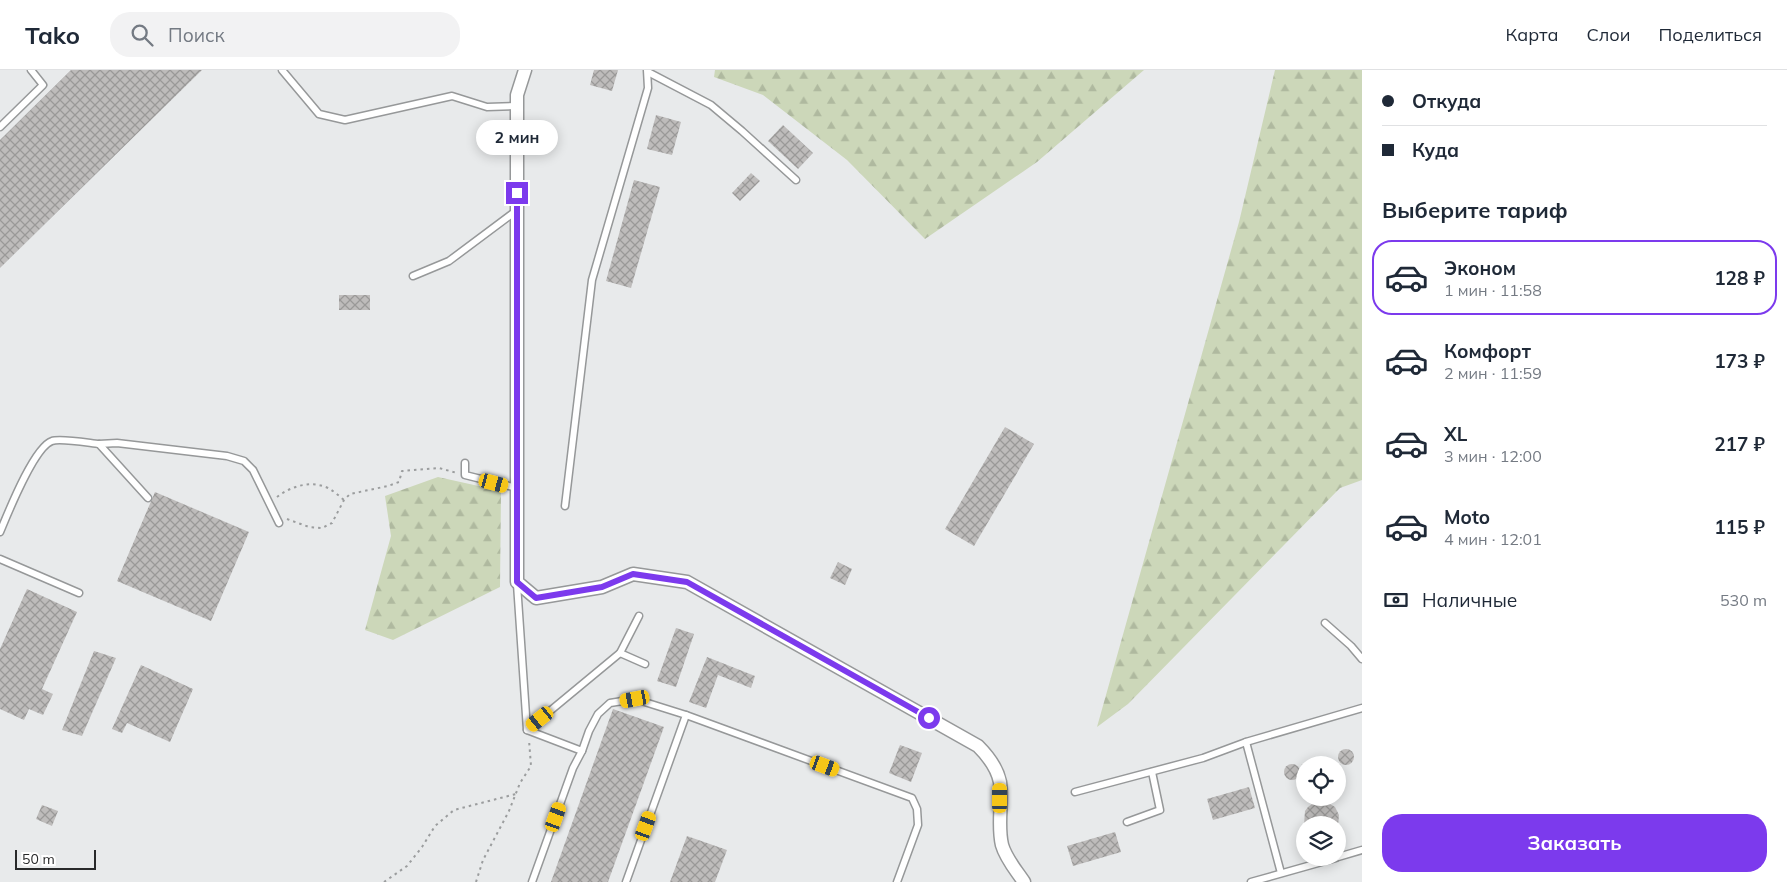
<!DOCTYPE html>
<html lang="ru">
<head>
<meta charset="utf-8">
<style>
	:root { --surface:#fff; --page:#f2f2f3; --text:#1f2937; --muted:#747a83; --line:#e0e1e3; --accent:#7c3aed }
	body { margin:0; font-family:Mulish,sans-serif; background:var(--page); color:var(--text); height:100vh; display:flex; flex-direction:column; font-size:19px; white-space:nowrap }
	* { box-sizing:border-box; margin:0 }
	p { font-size:16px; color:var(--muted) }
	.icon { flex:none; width:28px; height:28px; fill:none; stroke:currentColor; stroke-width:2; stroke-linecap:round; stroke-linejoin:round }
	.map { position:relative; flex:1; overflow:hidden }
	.side { display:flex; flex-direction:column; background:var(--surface); width:425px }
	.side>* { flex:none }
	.top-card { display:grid; align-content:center; height:110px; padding:0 20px; background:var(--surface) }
	.fabs { position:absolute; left:1296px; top:686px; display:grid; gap:10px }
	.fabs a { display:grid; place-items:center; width:50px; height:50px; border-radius:50%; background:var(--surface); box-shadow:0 2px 12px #0003; font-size:25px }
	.scale { position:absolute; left:15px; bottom:12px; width:81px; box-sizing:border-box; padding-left:5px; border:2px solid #28292a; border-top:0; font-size:14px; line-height:18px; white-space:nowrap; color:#28292a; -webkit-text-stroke:4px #fff; paint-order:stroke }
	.end { position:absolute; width:22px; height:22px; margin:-11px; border:6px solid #7c3aed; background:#fff; box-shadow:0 0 0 2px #fff }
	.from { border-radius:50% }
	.bubble { position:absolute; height:35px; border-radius:18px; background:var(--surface); box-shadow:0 2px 12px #0003; font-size:16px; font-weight:700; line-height:35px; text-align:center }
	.car { position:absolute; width:15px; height:30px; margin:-15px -8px; border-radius:6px; box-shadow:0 0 4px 1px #0007; background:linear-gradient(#f5c518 24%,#345 0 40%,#f5c518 0 76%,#345 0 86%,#f5c518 0) }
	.top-card b { display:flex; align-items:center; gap:18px; height:48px; font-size:19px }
	.top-card b+b { border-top:1px solid var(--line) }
	.top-card i { width:12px; height:12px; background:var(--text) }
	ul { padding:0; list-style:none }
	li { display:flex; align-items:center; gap:15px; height:75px; margin:0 10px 8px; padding:0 10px; border:2px solid transparent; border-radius:20px }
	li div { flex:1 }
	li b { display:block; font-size:19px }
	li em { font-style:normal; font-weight:700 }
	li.on { border-color:var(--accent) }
	li>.icon { width:45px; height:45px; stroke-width:1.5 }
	h2 { padding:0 20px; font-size:22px; line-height:60px }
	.pay { display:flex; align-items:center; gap:12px; height:55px; padding:0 20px; font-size:19px }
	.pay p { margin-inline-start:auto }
	.action { display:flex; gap:10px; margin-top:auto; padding:10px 20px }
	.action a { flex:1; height:58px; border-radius:20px; background:var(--accent); color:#fff; font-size:20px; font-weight:700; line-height:58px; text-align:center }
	header { display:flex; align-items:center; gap:30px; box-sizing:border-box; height:70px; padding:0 25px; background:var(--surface); border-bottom:1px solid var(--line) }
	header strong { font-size:24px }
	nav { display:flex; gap:28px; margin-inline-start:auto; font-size:18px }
	.search { width:350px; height:45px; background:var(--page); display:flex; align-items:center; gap:12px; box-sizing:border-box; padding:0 18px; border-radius:20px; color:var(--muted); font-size:19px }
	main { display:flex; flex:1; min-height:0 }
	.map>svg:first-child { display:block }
</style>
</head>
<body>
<header>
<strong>Tako</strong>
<div class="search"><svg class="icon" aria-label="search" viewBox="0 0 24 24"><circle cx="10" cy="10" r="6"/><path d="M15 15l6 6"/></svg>Поиск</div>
<nav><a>Карта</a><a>Слои</a><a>Поделиться</a></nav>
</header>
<main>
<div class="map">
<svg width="1362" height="812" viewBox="0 0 1362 812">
	<defs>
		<pattern id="forest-firs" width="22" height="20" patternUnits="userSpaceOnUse" patternTransform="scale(1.25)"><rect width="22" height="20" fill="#ccd7b9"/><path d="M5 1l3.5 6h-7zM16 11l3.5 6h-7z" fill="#afb99f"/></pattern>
		<pattern id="building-cross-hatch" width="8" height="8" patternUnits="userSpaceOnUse" patternTransform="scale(1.25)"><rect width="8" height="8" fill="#bebcbb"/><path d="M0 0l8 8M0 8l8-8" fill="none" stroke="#9a9998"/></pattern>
	</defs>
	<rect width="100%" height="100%" fill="#e8eaeb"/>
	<g fill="url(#forest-firs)">
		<path d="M715 0H1144L1037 92 925 169 847 90 763 25 714 7Z"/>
		<path d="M1275 0H1362V410L1340 418 1128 634 1097 657 1239 152Z"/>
		<path d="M438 407 501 421 500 517 393 570 365 560 391 466 385 426Z"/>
	</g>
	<g fill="url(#building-cross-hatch)">
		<path d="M71 0H202L0 198V70Z"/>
		<path d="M594 0H618L612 21 590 15Z"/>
		<path d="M656 45 681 52 672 85 647 79Z"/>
		<path d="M783 55 813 83 798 99 768 71Z"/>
		<path d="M751 103 760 111 740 131 732 123Z"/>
		<path d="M634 110 660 117 631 218 606 211Z"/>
		<rect x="339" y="225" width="31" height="15"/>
		<path d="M1005 357 1034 374 974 476 945 459Z"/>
		<path d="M155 422 249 462 211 551 117 511Z"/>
		<path d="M838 492 852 499 845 515 830 508Z"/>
		<path d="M27 519 77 542 42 619 53 624 43 645 29 639 24 650 0 639V579Z"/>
		<path d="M676 558 694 564 676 617 657 611Z"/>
		<path d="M94 581 116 588 82 666 62 660Z"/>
		<path d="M707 587 755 606 751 618 718 605 706 638 689 632Z"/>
		<path d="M141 595 193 619 170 672 127 653 122 663 112 659Z"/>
		<path d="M613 639 664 657 608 812H551Z"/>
		<path d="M900 675 922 683 911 712 889 703Z"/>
		<circle cx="1346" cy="687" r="8"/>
		<path d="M1318 687H1321L1341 695H1301Z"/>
		<circle cx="1292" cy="702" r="8"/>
		<path d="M1249 717 1255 738 1213 750 1207 729Z"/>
		<path d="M1316 731H1325L1335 737 1339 745 1338 755H1304L1305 741 1308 737Z"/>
		<path d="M42 735 58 741 52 756 36 749Z"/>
		<path d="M1115 762 1121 782 1073 796 1067 776Z"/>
		<path d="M687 766 727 780 715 812H670Z"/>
	</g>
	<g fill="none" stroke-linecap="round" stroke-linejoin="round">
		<g stroke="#969899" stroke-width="9">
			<g id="lane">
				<path d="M282 0 319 44 345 50 452 26 487 37 517 36"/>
				<path d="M648 2 711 35 742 61 796 110"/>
				<path d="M0 57 43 15 31 0"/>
				<path d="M413 206 449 191 516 141"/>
				<path d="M99 374 117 373 227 386 244 391 253 400 279 453"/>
				<path d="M465 393V405L517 418"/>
				<path d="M565 436 592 210 648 18 647 0"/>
				<path d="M0 462C8 443 34 377 52 371 60 368 89 373 99 374L148 428"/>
				<path d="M0 489 79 523"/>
				<path d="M517 514 527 660 582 681 589 661 598 644 610 633 635 629 686 645 626 812"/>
				<path d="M1325 553 1351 576 1362 589"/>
				<path d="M620 583 645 594"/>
				<path d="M686 645 912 728 917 739 918 755 897 812"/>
				<path d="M527 660 620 583 639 546"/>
				<path d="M1246 672 1281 803"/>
				<path d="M1075 722 1203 688 1246 672 1362 638"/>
				<path d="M1127 752 1160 740 1152 702"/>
				<path d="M1338 787 1362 780"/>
				<path d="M532 812 573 698 582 681"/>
				<path d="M1251 812 1336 788"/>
			</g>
		</g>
		<g stroke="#969899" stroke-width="15">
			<path id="street" d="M525 0 517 25V512L536 528 602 517 633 504 687 512 978 676C988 686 997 697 1000 712 1003 733 997 754 1002 775 1006 789 1016 800 1024 812"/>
		</g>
		<g stroke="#9b9d9e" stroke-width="2" stroke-dasharray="2.5 4" stroke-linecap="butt">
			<path d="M277 427C291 416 311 410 328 418 334 421 339 426 344 430"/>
			<path d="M287 449 309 457 322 458 332 453 344 430 350 424 388 416 399 412 402 401 439 398 457 403"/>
			<path d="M384 812 407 796 422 777 435 756 454 740 516 724"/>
			<path d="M476 812 483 790 509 741 520 713 531 696 529 670"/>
		</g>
		<use href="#lane" stroke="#fff" stroke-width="6"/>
		<use href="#street" stroke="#fff" stroke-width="12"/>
	</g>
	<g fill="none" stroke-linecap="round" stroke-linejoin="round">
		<path stroke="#7c3aed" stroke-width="6" d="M517 123V512L536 528 602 517 633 504 687 512 929 648"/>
	</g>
</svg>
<div class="fabs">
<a><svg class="icon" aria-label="locate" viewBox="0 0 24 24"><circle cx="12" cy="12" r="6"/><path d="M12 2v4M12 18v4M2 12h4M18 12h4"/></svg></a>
<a><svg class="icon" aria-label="layers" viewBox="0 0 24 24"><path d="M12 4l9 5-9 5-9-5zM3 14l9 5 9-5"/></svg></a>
</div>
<div class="scale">50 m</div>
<i class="end from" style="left:929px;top:648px"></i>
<i class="end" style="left:517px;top:123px"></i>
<div class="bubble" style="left:476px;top:50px;width:82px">2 мин</div>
<i class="car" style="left:494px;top:413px;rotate:105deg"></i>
<i class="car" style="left:635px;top:629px;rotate:260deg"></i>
<i class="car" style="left:540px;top:649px;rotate:231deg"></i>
<i class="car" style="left:825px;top:696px;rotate:110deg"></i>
<i class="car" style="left:1000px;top:728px;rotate:0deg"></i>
<i class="car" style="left:556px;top:747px;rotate:20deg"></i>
<i class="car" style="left:646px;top:756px;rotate:20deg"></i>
</div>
<section class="side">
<div class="top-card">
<b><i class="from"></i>Откуда</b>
<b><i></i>Куда</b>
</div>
<h2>Выберите тариф</h2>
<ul>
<li class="on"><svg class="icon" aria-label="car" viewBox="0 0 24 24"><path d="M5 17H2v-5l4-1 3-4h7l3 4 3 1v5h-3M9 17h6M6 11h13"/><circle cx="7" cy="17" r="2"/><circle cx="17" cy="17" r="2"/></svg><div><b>Эконом</b><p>1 мин · 11:58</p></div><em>128 ₽</em></li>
<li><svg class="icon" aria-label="car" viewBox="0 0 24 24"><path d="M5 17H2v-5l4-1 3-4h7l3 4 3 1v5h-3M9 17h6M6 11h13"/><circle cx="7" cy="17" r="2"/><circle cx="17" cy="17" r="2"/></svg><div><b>Комфорт</b><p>2 мин · 11:59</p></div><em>173 ₽</em></li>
<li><svg class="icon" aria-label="car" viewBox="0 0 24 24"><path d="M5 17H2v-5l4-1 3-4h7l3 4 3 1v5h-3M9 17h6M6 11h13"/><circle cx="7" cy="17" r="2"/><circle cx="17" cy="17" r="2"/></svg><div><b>XL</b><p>3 мин · 12:00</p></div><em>217 ₽</em></li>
<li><svg class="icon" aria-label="car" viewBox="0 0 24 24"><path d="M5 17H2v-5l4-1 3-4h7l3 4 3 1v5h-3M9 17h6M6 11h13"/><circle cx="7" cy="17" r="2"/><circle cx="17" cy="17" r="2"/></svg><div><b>Moto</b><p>4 мин · 12:01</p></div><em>115 ₽</em></li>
</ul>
<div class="pay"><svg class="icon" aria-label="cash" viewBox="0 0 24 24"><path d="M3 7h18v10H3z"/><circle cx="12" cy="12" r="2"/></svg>Наличные<p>530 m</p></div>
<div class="action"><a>Заказать</a></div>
</section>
</main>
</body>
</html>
